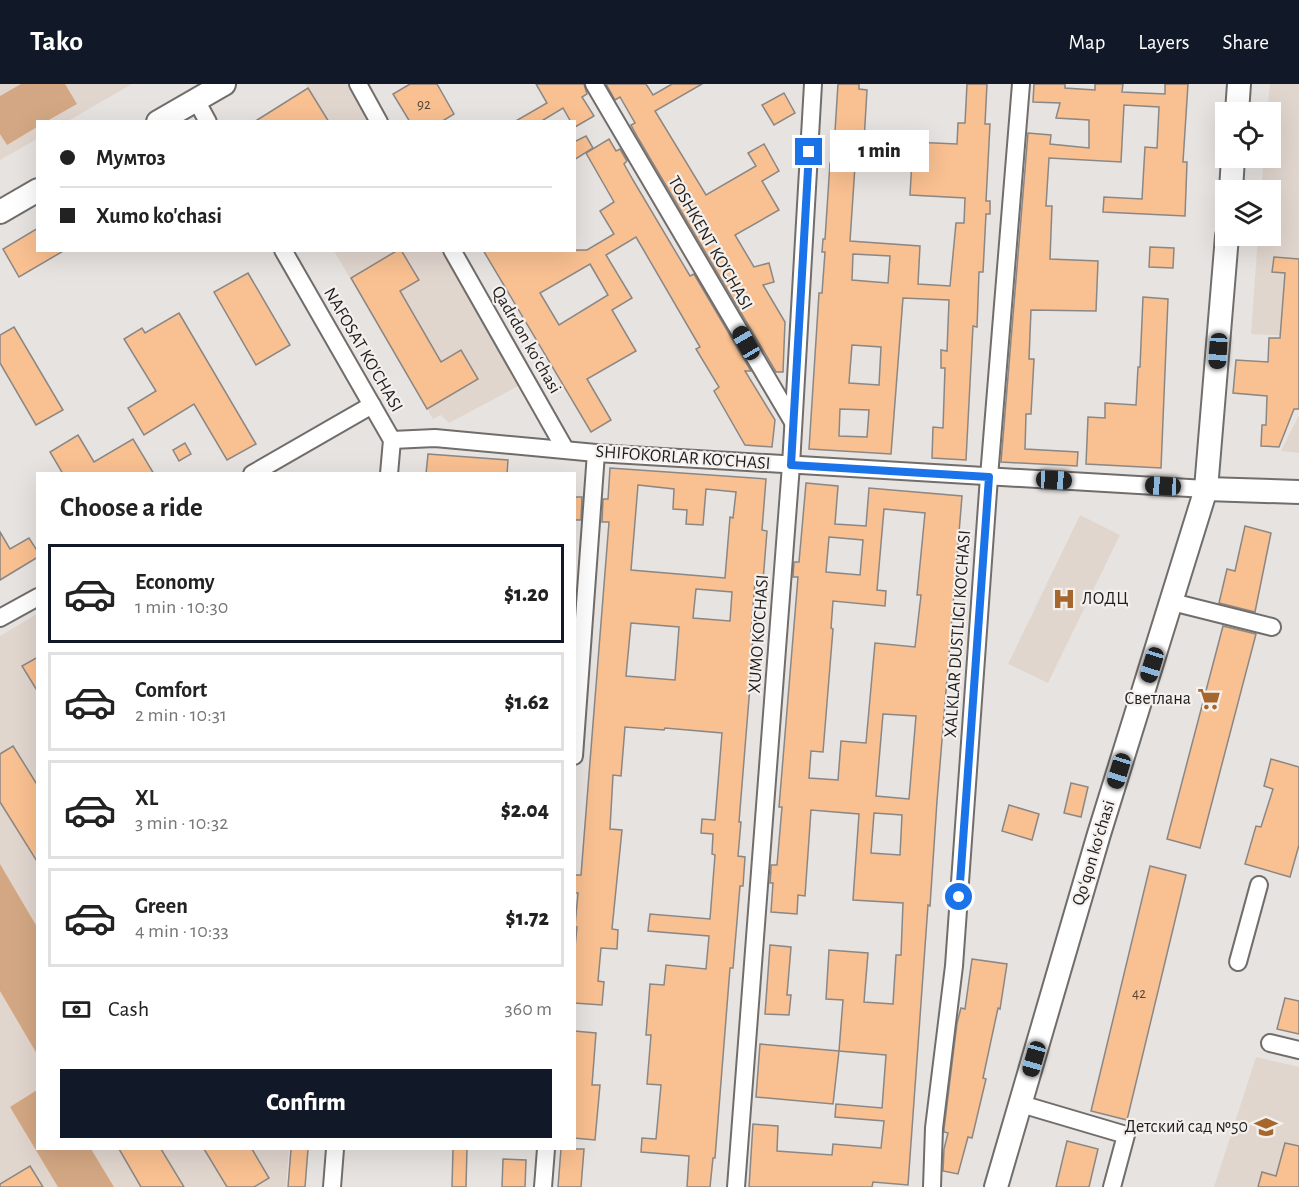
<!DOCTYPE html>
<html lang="en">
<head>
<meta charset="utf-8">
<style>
	:root { --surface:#fff; --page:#f6f6f6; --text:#222; --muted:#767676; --line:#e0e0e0; --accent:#111827 }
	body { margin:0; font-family:"Alegreya Sans",sans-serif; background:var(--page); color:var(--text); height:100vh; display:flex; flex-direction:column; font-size:22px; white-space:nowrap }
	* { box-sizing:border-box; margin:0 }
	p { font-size:20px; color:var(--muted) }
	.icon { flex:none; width:33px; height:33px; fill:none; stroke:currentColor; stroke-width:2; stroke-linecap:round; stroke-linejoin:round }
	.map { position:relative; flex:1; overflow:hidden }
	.sheet { position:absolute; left:36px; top:388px; width:540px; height:678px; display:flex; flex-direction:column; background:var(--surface); border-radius:0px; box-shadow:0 6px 24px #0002 }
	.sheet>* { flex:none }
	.banner { position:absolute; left:36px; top:36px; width:540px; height:132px; border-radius:0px; box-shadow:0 6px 24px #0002; display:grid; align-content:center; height:132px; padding:0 24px; background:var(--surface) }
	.tools { position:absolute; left:1215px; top:18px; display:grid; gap:12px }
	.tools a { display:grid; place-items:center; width:66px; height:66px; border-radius:0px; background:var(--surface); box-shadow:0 6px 24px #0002; font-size:30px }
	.end { position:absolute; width:27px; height:27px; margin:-14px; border:8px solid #1a73e8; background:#fff; box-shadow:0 0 0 3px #fff }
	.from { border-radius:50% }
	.bubble { position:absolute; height:42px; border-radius:0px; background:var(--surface); box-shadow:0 6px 24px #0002; font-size:20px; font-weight:800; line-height:42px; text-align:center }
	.car { position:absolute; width:18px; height:36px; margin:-18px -9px; border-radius:8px; box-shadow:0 0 4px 2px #0007; background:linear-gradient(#222 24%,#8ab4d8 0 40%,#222 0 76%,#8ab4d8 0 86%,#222 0) }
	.banner b { display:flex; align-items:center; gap:21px; height:57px; font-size:22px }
	.banner b+b { border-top:2px solid var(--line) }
	.banner i { width:15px; height:15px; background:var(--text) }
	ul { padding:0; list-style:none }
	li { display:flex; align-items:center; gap:18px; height:99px; margin:0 12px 9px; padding:0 12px; border:3px solid var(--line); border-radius:0px }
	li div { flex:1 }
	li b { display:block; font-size:22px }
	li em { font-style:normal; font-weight:800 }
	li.on { border-color:var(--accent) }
	li>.icon { width:54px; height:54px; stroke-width:1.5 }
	h2 { padding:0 24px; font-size:27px; line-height:72px }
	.pay { display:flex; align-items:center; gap:15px; height:66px; padding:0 24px; font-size:22px }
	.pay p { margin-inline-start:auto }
	.button { display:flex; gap:12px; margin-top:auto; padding:12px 24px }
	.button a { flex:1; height:69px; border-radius:0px; background:var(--accent); color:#fff; font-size:24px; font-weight:800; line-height:69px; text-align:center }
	header { display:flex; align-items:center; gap:36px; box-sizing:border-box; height:84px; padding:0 30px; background:var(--accent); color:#fff }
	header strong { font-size:28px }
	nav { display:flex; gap:33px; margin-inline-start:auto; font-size:21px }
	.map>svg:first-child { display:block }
</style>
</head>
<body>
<header>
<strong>Tako</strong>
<nav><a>Map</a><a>Layers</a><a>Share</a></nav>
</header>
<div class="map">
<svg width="1299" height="1103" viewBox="0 0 1299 1103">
	<rect width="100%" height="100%" fill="#e7e3e0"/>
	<g fill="#e1d6ce">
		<path d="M0 0H132L68 37 38 38 37 55 0 76Z"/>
		<path d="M305 0H351L372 37 259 38 258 35 308 5Z"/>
		<path d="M1270 0H1299V252L1251 250 1258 152H1270V106H1261L1264 74H1270V28H1267Z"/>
		<path d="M334 167H446L522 300 449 339 441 331 433 335Z"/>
		<path d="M1299 332V369L1281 367 1298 333Z"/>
		<path d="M1080 431 1120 451 1048 599 1008 580Z"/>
		<path d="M37 530 38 1065H289L286 1103H0V552Z"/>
		<path d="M1256 973 1299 983V1103H1214Z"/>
	</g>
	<g fill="#d3a783">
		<path d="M21 0H65L77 20 47 37 38 38 37 43 7 61 0 50V12Z"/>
		<path d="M0 780 37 843V970L0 907Z"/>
		<path d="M37 1006 38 1065H91L114 1103H58L10 1023Z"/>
	</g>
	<g fill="#f9c091" stroke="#8b8784" stroke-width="1.5" fill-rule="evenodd">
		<path d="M410 0H437L454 30 441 38H410L393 10Z"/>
		<path d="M536 0H584L587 10 582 13 594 32 575 43 574 38H571L563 24 540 38H514L547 19Z"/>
		<path d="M606 0H646L653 11 672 0H702L655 27 706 111 756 82 748 69 764 60 779 87 762 97 779 126 735 151 754 183 769 179 774 198 763 201 785 238 783 288H776L638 54 631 41 635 39 620 13 615 16Z"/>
		<path d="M838 0H859V5L867 6 864 57 860 56 859 67H856L850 157 920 162 918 200 950 202 956 139H964L965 114 910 111 913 58 957 60 958 39H965L967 0H987L985 40H990L986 117H990V130H986L983 188H979L977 243 973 242 966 376 932 374 933 343 943 344 945 284H941V266L947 267 949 216 903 214 891 370 809 365 819 209H822L825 168H822L823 155H825L830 79H833ZM853 170 890 172 888 199 852 196ZM852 261 881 263 879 301 849 299ZM840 325 869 326 867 353 839 352Z"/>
		<path d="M1034 0H1065V4L1095 6V0H1123L1122 8 1165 10V0H1188L1183 78H1187L1185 132 1103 128 1104 113 1142 115 1145 63 1157 64 1159 23 1124 21 1121 78 1049 74 1046 122H1052L1050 175 1098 177 1096 227 1031 226 1029 275H1034L1031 330H1026L1025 365 1078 368 1077 382 1001 378 1028 49 1051 51 1050 60 1089 64V36L1056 34 1060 19 1033 18Z"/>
		<path d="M308 4 329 38H254Z"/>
		<path d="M784 9 795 29 774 41 762 21Z"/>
		<path d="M586 52 593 64 574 76V58Z"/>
		<path d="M609 55 616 67 620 65 627 77 624 80 633 96 690 192 694 190 751 287H745L775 336 772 363 745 361 714 307 719 303 696 265 700 263 636 153 606 171 632 214 612 226 636 267 587 295 611 336 591 348 483 166H587L614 150 600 127 614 118 586 69ZM590 180 608 211 559 241 540 209Z"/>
		<path d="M38 144V166H65L19 193 3 165Z"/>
		<path d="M1150 163 1174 164 1173 184 1149 183Z"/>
		<path d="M398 166H401L419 196 400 207 441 278 461 266 478 295 427 325 351 194Z"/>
		<path d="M1274 173 1299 175V325H1294L1279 363 1261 362 1262 341H1266L1267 312 1233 309 1236 276 1268 278 1269 254H1280L1285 189 1272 188Z"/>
		<path d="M248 189 290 261 256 281 214 208Z"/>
		<path d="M1143 213 1168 215 1161 384 1086 380 1088 333 1105 334V319L1136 321 1138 283H1140Z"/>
		<path d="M179 229 256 360 227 376 194 320 144 351 128 324 156 307 124 255 142 244 145 249Z"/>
		<path d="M14 243 63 326 36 341 0 279V251Z"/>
		<path d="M78 351 94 378 133 355 154 390H63L50 368Z"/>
		<path d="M185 359 191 370 179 377 173 366Z"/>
		<path d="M428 370 508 376 507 390H426Z"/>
		<path d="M610 384 766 395 762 446 767 447 763 497H755L751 549 753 550 750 602 739 738H741L738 772 745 773 743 802H740L733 884H730L715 1074H713L710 1103H687L689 1072 641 1068 642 1054 656 1055 661 1001 647 1000 651 951H646L650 900 664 901 666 881 706 885 709 852 648 847 650 830 710 835 715 771 712 770 713 750 701 749 702 735 715 736 722 649 665 644 664 646 625 643 621 692 613 691 610 745 622 746 612 845 618 846 617 865 601 864 598 897 604 898 602 921 574 919V873L577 843 575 842 578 809H574V798L575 791H581L609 438H602L603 415H608ZM638 401 674 405 673 425 687 426 686 440 703 441 706 405 736 408 733 434 730 433 725 494 631 486ZM696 505 732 508 730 537 693 534ZM631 539 679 543 675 596 626 592Z"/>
		<path d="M806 399 838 402 835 440 866 442 869 404 962 412 937 717 930 822 928 821 908 1101 873 1098 872 1103H749L753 1040 778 1042 777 1067 832 1071 833 1060 881 1064 884 1037 835 1033 836 1020 882 1024 886 971 839 967 843 916 826 915 829 866 868 869 864 918 893 920 896 871H901L903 819 853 816 859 730 811 726 805 812 798 811 797 830 771 828 773 799H770L771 785V781H777L782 723H779L798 493H793L794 478H799ZM884 425 925 429 917 511H921L915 563 875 559 866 659 841 657 838 696 809 694 811 667 823 668 833 545 831 544 833 517 885 522 886 507 877 506ZM829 453 863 456 860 491 826 488ZM883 630 916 632 909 715 876 712ZM874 729 902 731 900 771 871 769Z"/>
		<path d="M574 413H582L581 436H574Z"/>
		<path d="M1245 442 1271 449 1255 528 1219 519 1227 485 1235 487Z"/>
		<path d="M0 448 10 465 29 454 38 468V473L0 496Z"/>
		<path d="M1223 542 1256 550 1200 764 1167 755Z"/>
		<path d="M38 573V608L22 582Z"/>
		<path d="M13 662 38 702V779L0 718V670Z"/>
		<path d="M1271 675 1299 683V761L1290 793 1245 780 1256 742 1261 743 1273 705 1264 702Z"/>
		<path d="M1071 699 1088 703 1081 733 1064 729Z"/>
		<path d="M1009 721 1039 730 1032 756 1002 747Z"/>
		<path d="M1150 782 1186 791 1127 1036 1091 1027Z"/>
		<path d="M770 861 791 863 787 911H791L789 931 765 930Z"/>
		<path d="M972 875 1007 880 1000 925 998 924 983 994 986 995 972 1054 968 1053 958 1090 943 1087 944 1065 948 1049 944 1048V1045L957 939 961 924 965 925Z"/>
		<path d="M1285 914 1299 917V950L1277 945Z"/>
		<path d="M574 947 596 949 592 1001H600L595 1056 574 1054Z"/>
		<path d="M760 960 839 967 833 1020 756 1013Z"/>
		<path d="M1067 1057 1098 1065 1089 1103H1056Z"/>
		<path d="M1285 1059 1299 1062V1103H1258L1262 1088 1276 1092Z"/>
		<path d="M119 1065H161L184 1103H141Z"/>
		<path d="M204 1065H252L269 1094 254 1103H227Z"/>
		<path d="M291 1065H308L305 1103H288Z"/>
		<path d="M453 1065H467L466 1103H452Z"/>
		<path d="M561 1065H584L581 1103H558Z"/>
		<path d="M503 1075 526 1076 525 1103H502Z"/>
		<path d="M30 1082 43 1103H0V1100Z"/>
	</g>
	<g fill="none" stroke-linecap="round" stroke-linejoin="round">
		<g stroke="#716d6b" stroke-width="20">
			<g id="street">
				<path d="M358 0 379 38"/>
				<path d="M594 0 793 338"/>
				<path d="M196 16 208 38"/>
				<path d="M283 166 392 356 389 390"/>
				<path d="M452 166 565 365"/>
				<path d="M392 356 435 354 596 369 1206 405"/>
				<path d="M252 390 372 321"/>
				<path d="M1172 518 1272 543"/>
				<path d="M0 534 38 513"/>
				<path d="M574 672 596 369"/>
				<path d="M1238 878 1259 801"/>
				<path d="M1270 959 1299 966"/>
				<path d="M1021 1020 1126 1051 1112 1103"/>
				<path d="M332 1103 335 1065"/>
				<path d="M543 1103 546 1065"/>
				<path d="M736 1103 791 381 813 0"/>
				<path d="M932 1103 934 1044 954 882 989 393 1021 0"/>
			</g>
		</g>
		<g stroke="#716d6b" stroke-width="26">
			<g id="secondary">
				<path d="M1237 28 1239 0"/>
				<path d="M158 38 224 0"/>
				<path d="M1231 106 1233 74"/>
				<path d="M0 128 38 106"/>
				<path d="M1206 405 1299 408"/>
				<path d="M996 1103 1099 750 1206 405 1227 152"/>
			</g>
		</g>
		<use href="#street" stroke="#fff" stroke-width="16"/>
		<use href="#secondary" stroke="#fff" stroke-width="22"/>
	</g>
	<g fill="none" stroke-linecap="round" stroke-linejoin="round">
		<path stroke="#1a73e8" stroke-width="8" d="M809 68 791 381 989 393 959 813"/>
	</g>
	<defs>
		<g id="hospital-bare" transform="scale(1.8)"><path d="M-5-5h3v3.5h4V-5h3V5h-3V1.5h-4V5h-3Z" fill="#a5672d" stroke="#f4f0ed" stroke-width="2.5" paint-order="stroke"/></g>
		<g id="supermarket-bare" transform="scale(1.8)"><path d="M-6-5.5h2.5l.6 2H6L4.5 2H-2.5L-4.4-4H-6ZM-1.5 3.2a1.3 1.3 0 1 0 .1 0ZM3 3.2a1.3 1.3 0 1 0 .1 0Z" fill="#a5672d" stroke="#f4f0ed" stroke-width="2.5" paint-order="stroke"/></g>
		<g id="school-bare" transform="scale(1.8)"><path d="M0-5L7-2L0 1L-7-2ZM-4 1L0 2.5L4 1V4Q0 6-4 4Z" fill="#a5672d" stroke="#f4f0ed" stroke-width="2.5" paint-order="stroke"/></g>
	</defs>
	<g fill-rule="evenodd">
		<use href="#hospital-bare" x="1064" y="515"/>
		<use href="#supermarket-bare" x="1209" y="615"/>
		<use href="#school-bare" x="1266" y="1043"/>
	</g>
	<g text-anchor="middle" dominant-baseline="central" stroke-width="4.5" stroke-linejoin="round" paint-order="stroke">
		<g font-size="15" fill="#56473b">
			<text x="424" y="20">92</text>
			<text x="1139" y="909">42</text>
		</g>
		<g font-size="18" fill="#201f1e" stroke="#f4f0ed">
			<text transform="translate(710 159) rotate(60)">TOSHKENT KO'CHASI</text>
			<text transform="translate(526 256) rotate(60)">Qadrdon koʻchasi</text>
			<text transform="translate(363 266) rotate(60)">NAFOSAT KO'CHASI</text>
			<text transform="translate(683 374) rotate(4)">SHIFOKORLAR KO'CHASI</text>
			<text transform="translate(759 550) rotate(-86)">XUMO KO'CHASI</text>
			<text transform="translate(958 550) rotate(-86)">XALKLAR DUSTLIGI KO'CHASI</text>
			<text transform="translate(1094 769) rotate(-73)">Qoʻqon koʻchasi</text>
		</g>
		<g font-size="18" fill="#201f1e" stroke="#f4f0ed" text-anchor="end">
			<text x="1082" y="515" text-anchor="start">ЛОДЦ</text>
			<text x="1191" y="615">Светлана</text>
			<text x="1248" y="1043">Детский сад №50</text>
		</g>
	</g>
</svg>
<div class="tools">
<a><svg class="icon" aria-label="locate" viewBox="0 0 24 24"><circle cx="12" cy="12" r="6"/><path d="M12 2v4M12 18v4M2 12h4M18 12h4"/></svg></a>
<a><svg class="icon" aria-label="layers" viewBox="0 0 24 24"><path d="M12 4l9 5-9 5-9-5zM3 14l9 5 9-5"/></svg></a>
</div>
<i class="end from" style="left:959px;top:813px"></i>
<i class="end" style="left:809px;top:68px"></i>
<div class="bubble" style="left:830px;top:46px;width:99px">1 min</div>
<i class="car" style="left:746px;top:259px;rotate:330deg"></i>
<i class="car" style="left:1218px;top:267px;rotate:184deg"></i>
<i class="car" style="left:1054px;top:396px;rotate:93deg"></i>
<i class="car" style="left:1163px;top:402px;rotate:273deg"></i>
<i class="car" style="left:1152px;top:581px;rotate:197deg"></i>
<i class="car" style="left:1119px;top:687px;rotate:197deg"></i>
<i class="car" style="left:1034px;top:975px;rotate:196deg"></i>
<div class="banner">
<b><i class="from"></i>Mумтоз</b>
<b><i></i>Xumo ko'chasi</b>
</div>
<section class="sheet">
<h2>Choose a ride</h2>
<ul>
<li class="on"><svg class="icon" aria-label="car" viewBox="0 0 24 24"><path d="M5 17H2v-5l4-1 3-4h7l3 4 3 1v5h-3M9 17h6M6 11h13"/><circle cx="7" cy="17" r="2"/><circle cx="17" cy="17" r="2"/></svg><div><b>Economy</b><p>1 min · 10:30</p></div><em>$1.20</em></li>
<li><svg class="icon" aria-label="car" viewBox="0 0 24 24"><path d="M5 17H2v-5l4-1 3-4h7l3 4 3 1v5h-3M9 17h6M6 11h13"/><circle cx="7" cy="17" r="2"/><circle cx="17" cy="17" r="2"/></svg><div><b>Comfort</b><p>2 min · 10:31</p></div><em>$1.62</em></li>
<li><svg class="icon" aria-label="car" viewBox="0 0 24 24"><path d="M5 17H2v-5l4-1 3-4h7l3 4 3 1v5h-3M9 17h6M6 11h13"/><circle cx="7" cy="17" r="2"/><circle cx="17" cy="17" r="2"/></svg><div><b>XL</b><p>3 min · 10:32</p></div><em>$2.04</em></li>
<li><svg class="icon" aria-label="car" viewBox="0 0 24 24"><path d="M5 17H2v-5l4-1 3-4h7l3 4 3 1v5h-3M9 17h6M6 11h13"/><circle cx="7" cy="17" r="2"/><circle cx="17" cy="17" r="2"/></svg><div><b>Green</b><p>4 min · 10:33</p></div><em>$1.72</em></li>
</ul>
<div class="pay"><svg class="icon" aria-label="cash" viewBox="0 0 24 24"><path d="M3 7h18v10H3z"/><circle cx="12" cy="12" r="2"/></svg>Cash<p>360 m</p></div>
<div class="button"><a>Confirm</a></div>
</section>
</div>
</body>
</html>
